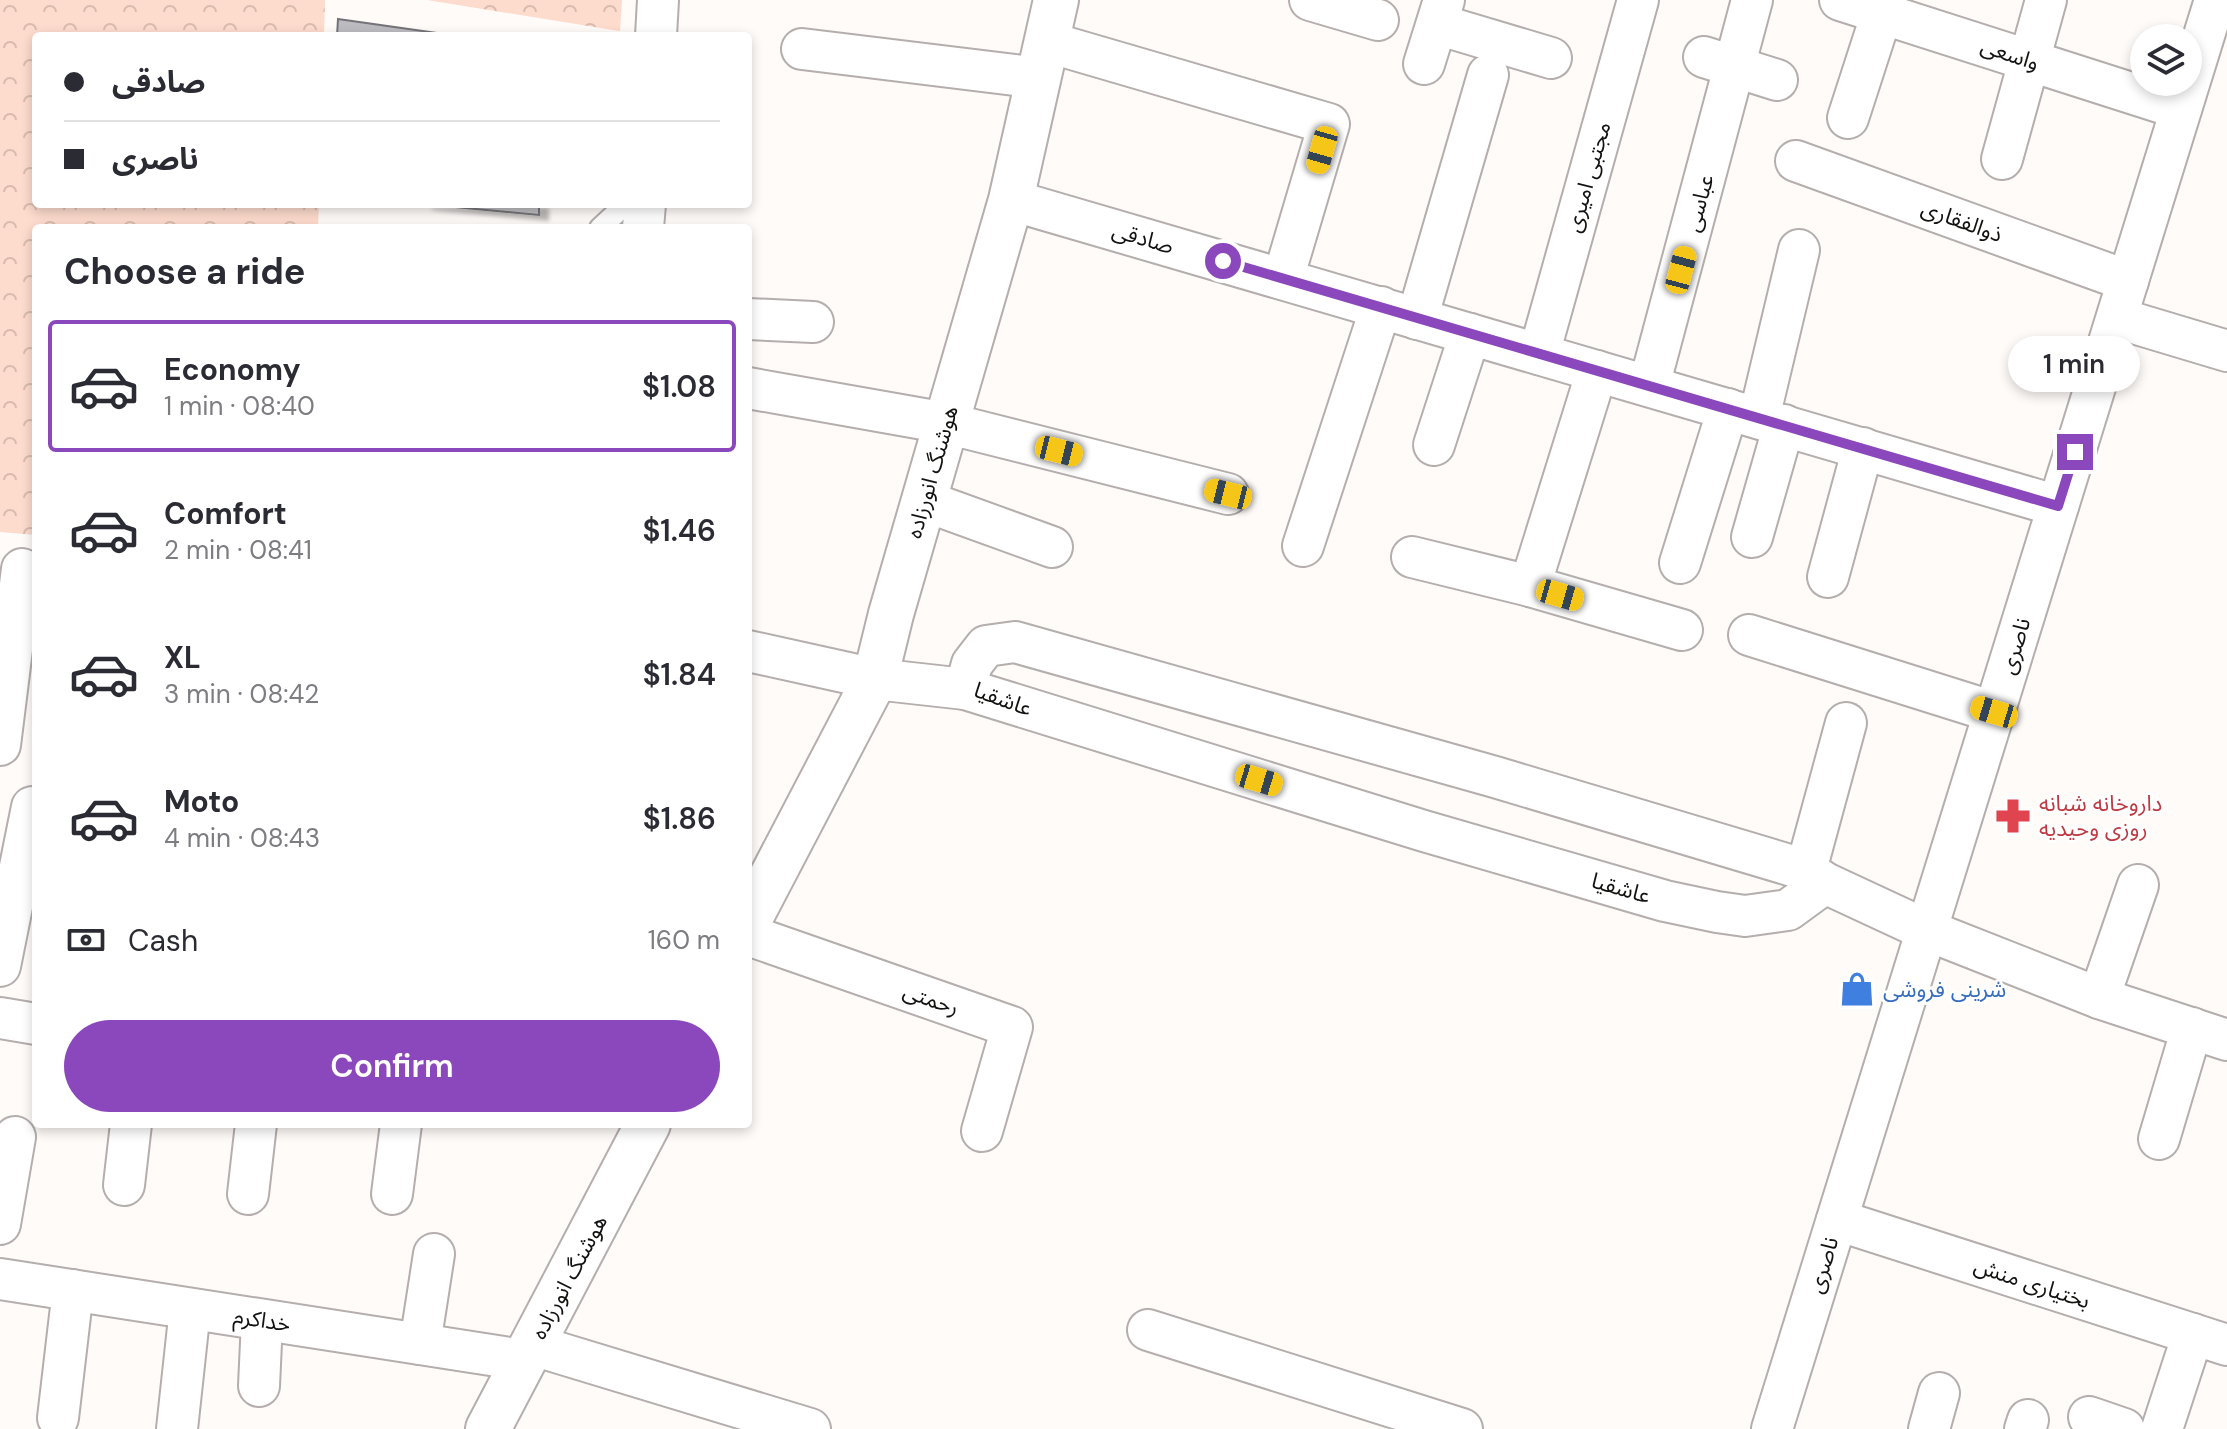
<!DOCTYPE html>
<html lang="en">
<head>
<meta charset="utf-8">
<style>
	:root { --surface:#fff; --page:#f7f7f7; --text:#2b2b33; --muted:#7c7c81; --line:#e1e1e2; --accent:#8b47bc }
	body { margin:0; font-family:"DM Sans","Noto Sans Arabic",sans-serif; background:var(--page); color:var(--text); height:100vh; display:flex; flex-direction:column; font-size:30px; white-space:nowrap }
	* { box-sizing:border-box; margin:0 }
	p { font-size:26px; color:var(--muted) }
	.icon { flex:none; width:44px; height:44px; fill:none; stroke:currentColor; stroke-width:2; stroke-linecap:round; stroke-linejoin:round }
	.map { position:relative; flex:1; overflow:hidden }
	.drawer { position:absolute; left:32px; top:224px; width:720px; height:904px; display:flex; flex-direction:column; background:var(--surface); border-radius:8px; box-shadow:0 4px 12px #0003 }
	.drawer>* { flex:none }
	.hud { position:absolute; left:32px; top:32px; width:720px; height:176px; border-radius:8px; box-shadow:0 4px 12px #0003; display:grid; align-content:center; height:176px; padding:0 32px; background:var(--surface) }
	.controls { position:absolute; left:2130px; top:24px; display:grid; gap:16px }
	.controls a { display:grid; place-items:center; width:72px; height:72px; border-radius:50%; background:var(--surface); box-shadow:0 4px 12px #0003; font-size:40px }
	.end { position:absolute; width:36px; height:36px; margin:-18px; border:10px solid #8b47bc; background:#fff; box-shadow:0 0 0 4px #fff }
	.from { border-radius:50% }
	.bubble { position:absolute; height:56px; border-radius:28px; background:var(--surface); box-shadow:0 4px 12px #0003; font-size:26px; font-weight:600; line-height:56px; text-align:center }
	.car { position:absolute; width:24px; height:48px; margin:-24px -12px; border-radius:10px; box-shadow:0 0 6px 2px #0007; background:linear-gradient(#f5c518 24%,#345 0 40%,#f5c518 0 76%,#345 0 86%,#f5c518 0) }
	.hud b { display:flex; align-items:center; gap:28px; height:76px; font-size:30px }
	.hud b+b { border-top:2px solid var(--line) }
	.hud i { width:20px; height:20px; background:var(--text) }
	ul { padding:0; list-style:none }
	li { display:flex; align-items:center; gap:24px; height:132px; margin:0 16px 12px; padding:0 16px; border:4px solid transparent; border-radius:8px }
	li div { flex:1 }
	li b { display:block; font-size:30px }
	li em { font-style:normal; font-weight:600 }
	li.active { border-color:var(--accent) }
	li>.icon { width:72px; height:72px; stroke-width:1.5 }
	h2 { padding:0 32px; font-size:36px; line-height:96px }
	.pay { display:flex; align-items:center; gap:20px; height:88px; padding:0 32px; font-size:30px }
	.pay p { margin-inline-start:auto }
	.action { display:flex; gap:16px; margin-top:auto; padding:16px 32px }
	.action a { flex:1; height:92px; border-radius:48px; background:var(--accent); color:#fff; font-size:32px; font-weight:600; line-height:92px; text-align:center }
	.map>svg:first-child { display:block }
</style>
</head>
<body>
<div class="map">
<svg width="2227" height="1429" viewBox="0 0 2227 1429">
	<defs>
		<pattern id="park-crowns" width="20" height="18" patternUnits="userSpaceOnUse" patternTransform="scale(2)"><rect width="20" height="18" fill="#fddbcd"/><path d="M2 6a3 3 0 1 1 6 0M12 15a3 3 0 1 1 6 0" fill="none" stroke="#d8bbaf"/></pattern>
		<filter id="shadow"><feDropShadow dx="9" dy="5" stdDeviation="2" flood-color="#0004"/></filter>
	</defs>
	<rect width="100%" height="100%" fill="#fffbf9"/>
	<g fill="url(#park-crowns)">
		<path d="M0 0H325L324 36H36V204H319L318 228H36V535L0 532Z"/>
		<path d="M427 0H622L620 31H619Z"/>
	</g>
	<g fill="#bcbbbf" stroke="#747377" stroke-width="2" filter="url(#shadow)">
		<path d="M338 19 458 36H337Z"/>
		<path d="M423 204H539V215Z"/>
	</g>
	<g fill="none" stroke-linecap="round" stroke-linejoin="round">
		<g stroke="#b4aeac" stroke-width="24">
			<path id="lane" d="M600 228 626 204"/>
		</g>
		<g stroke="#b4aeac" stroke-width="44">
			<g id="street">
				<path d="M1310 0 1378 20"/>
				<path d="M1840 0 2181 109"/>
				<path d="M1437 24 1551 58"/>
				<path d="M656 36 658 0"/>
				<path d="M1048 42 1329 124 1283 279"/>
				<path d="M802 49 1039 78"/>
				<path d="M1704 57 1777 80"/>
				<path d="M1424 64 1444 0"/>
				<path d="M1848 118 1882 13"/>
				<path d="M2002 159 2046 0"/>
				<path d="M1796 161 2128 281"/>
				<path d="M1011 200 2058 506"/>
				<path d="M643 228 645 204"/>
				<path d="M2117 318 2227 351"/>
				<path d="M748 319 813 322"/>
				<path d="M1417 319 1488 75"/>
				<path d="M1539 354 1638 0"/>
				<path d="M1649 386 1752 0"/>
				<path d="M748 388 946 423 1228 494"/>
				<path d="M1759 418 1799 250"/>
				<path d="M1434 445 1470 334"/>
				<path d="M925 501 1052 547"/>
				<path d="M1752 537 1784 425"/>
				<path d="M1303 546 1381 307"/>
				<path d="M1412 557 1530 586 1682 630"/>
				<path d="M1680 563 1728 409"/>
				<path d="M1828 577 1863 448"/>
				<path d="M1530 586 1597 371"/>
				<path d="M1749 635 1994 712"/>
				<path d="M748 651 875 679 965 689 1424 831 1665 901 1717 912 1745 916 1788 910 1825 883"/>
				<path d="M965 689 972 664 986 646 1015 642 1495 777 1806 870 1825 883 1924 929 2099 998 2227 1040"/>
				<path d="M0 745 22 569"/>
				<path d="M1806 870 1846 723"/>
				<path d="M748 935 1012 1027 982 1131"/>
				<path d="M0 966 32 807"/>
				<path d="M2099 998 2138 885"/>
				<path d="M0 1018 36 1024"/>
				<path d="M2159 1139 2192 1028"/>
				<path d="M124 1185 131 1124"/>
				<path d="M248 1194 256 1124"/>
				<path d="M392 1194 401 1124"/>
				<path d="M1837 1220 2227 1345"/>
				<path d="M0 1224 15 1137"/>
				<path d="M0 1279 523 1360"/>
				<path d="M1148 1330 1462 1429"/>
				<path d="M420 1344 434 1254"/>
				<path d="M533 1345 810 1429"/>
				<path d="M259 1386 262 1320"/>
				<path d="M2089 1417 2124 1429"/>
				<path d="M58 1418 73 1290"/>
				<path d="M177 1429 190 1309"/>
				<path d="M1772 1429C1917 952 2066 476 2215 0"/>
				<path d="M1929 1429 1939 1393"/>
				<path d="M2025 1429 2028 1420"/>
				<path d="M2162 1429 2193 1334"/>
			</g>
		</g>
		<g stroke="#b4aeac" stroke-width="48">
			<g id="secondary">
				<path d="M748 922 875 679 891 614 1011 200 1056 0"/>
				<path d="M488 1429 648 1124"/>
			</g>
		</g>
		<use href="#lane" stroke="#fff" stroke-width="20"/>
		<use href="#street" stroke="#fff" stroke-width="40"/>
		<use href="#secondary" stroke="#fff" stroke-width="44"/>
	</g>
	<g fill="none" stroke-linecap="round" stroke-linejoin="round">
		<path stroke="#8b47bc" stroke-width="10" d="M1223 261 2058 506 2075 452"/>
	</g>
	<defs>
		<g id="pharmacy-bare" transform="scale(2.76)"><path d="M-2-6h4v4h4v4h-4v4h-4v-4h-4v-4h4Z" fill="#e0444e" stroke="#fff" stroke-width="2.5" paint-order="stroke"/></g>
		<g id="shop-bare" transform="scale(2.76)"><path d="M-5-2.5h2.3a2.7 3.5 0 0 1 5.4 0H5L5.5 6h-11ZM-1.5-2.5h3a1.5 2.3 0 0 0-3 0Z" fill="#3f7fe0" stroke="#fff" stroke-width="2.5" paint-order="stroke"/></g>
	</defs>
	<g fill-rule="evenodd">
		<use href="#pharmacy-bare" x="2013" y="816"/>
		<use href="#shop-bare" x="1857" y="989"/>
	</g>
	<g text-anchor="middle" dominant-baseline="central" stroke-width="6" stroke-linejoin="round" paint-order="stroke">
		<g font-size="22" fill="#131211" stroke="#fff">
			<text transform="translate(2010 54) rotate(18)">واسعی</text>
			<text transform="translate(1588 177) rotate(-74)">مجتبی امیری</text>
			<text transform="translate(1699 203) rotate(-75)">عباسی</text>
			<text transform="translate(1962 221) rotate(20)">ذوالفقاری</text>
			<text transform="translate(1143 238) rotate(16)">صادقی</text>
			<text transform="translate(932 472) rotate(-74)">هوشنگ انورزاده</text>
			<text transform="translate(2015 646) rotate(-73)">ناصری</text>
			<text transform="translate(1003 699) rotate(20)">عاشقیا</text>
			<text transform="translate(1621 888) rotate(16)">عاشقیا</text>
			<text transform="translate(931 999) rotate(19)">رحمتی</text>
			<text transform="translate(1823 1265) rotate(-73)">ناصری</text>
			<text transform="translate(569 1277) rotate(-62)">هوشنگ انورزاده</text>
			<text transform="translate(2032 1283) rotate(18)">بختیاری منش</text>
			<text transform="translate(262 1320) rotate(9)">خداکرم</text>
		</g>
		<g font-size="22" fill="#be3a42" stroke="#fff" text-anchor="start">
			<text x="2039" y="803">داروخانه شبانه<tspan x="2039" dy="25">روزی وحیدیه</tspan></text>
		</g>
		<g font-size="22" fill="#366cbe" stroke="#fff" text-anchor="start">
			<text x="1883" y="989">شرینی فروشی</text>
		</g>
	</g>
</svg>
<div class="controls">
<a><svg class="icon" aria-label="layers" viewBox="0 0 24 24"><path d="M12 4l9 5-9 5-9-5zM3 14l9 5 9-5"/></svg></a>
</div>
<i class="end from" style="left:1223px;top:261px"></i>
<i class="end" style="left:2075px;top:452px"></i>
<div class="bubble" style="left:2008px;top:336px;width:132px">1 min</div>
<i class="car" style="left:1322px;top:150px;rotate:196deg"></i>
<i class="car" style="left:1681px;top:270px;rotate:15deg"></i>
<i class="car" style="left:1059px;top:451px;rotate:104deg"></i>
<i class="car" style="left:1228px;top:494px;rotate:284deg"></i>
<i class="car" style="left:1560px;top:595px;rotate:106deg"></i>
<i class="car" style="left:1994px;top:712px;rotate:287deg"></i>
<i class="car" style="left:1259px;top:780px;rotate:107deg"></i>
<div class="hud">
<b><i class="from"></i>صادقی</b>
<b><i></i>ناصری</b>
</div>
<section class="drawer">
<h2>Choose a ride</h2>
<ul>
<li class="active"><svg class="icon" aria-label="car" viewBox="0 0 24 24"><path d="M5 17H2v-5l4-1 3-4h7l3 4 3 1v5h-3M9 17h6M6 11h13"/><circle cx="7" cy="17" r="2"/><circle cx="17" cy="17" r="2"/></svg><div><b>Economy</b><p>1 min · 08:40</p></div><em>$1.08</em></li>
<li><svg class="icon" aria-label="car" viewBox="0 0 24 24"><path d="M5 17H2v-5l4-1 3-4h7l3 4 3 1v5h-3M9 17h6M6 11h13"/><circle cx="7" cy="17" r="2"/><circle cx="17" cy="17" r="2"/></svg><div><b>Comfort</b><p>2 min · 08:41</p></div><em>$1.46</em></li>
<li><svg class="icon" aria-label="car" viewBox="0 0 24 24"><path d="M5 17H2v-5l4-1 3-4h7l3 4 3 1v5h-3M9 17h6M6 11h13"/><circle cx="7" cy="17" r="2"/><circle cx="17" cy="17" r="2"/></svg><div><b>XL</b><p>3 min · 08:42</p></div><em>$1.84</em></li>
<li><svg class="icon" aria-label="car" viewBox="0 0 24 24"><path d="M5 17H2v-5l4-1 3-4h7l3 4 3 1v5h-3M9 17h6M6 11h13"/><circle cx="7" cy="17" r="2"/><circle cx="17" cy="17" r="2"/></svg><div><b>Moto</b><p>4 min · 08:43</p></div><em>$1.86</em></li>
</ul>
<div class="pay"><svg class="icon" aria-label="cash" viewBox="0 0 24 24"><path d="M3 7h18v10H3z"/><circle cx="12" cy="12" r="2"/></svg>Cash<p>160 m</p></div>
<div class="action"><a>Confirm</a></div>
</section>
</div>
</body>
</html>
